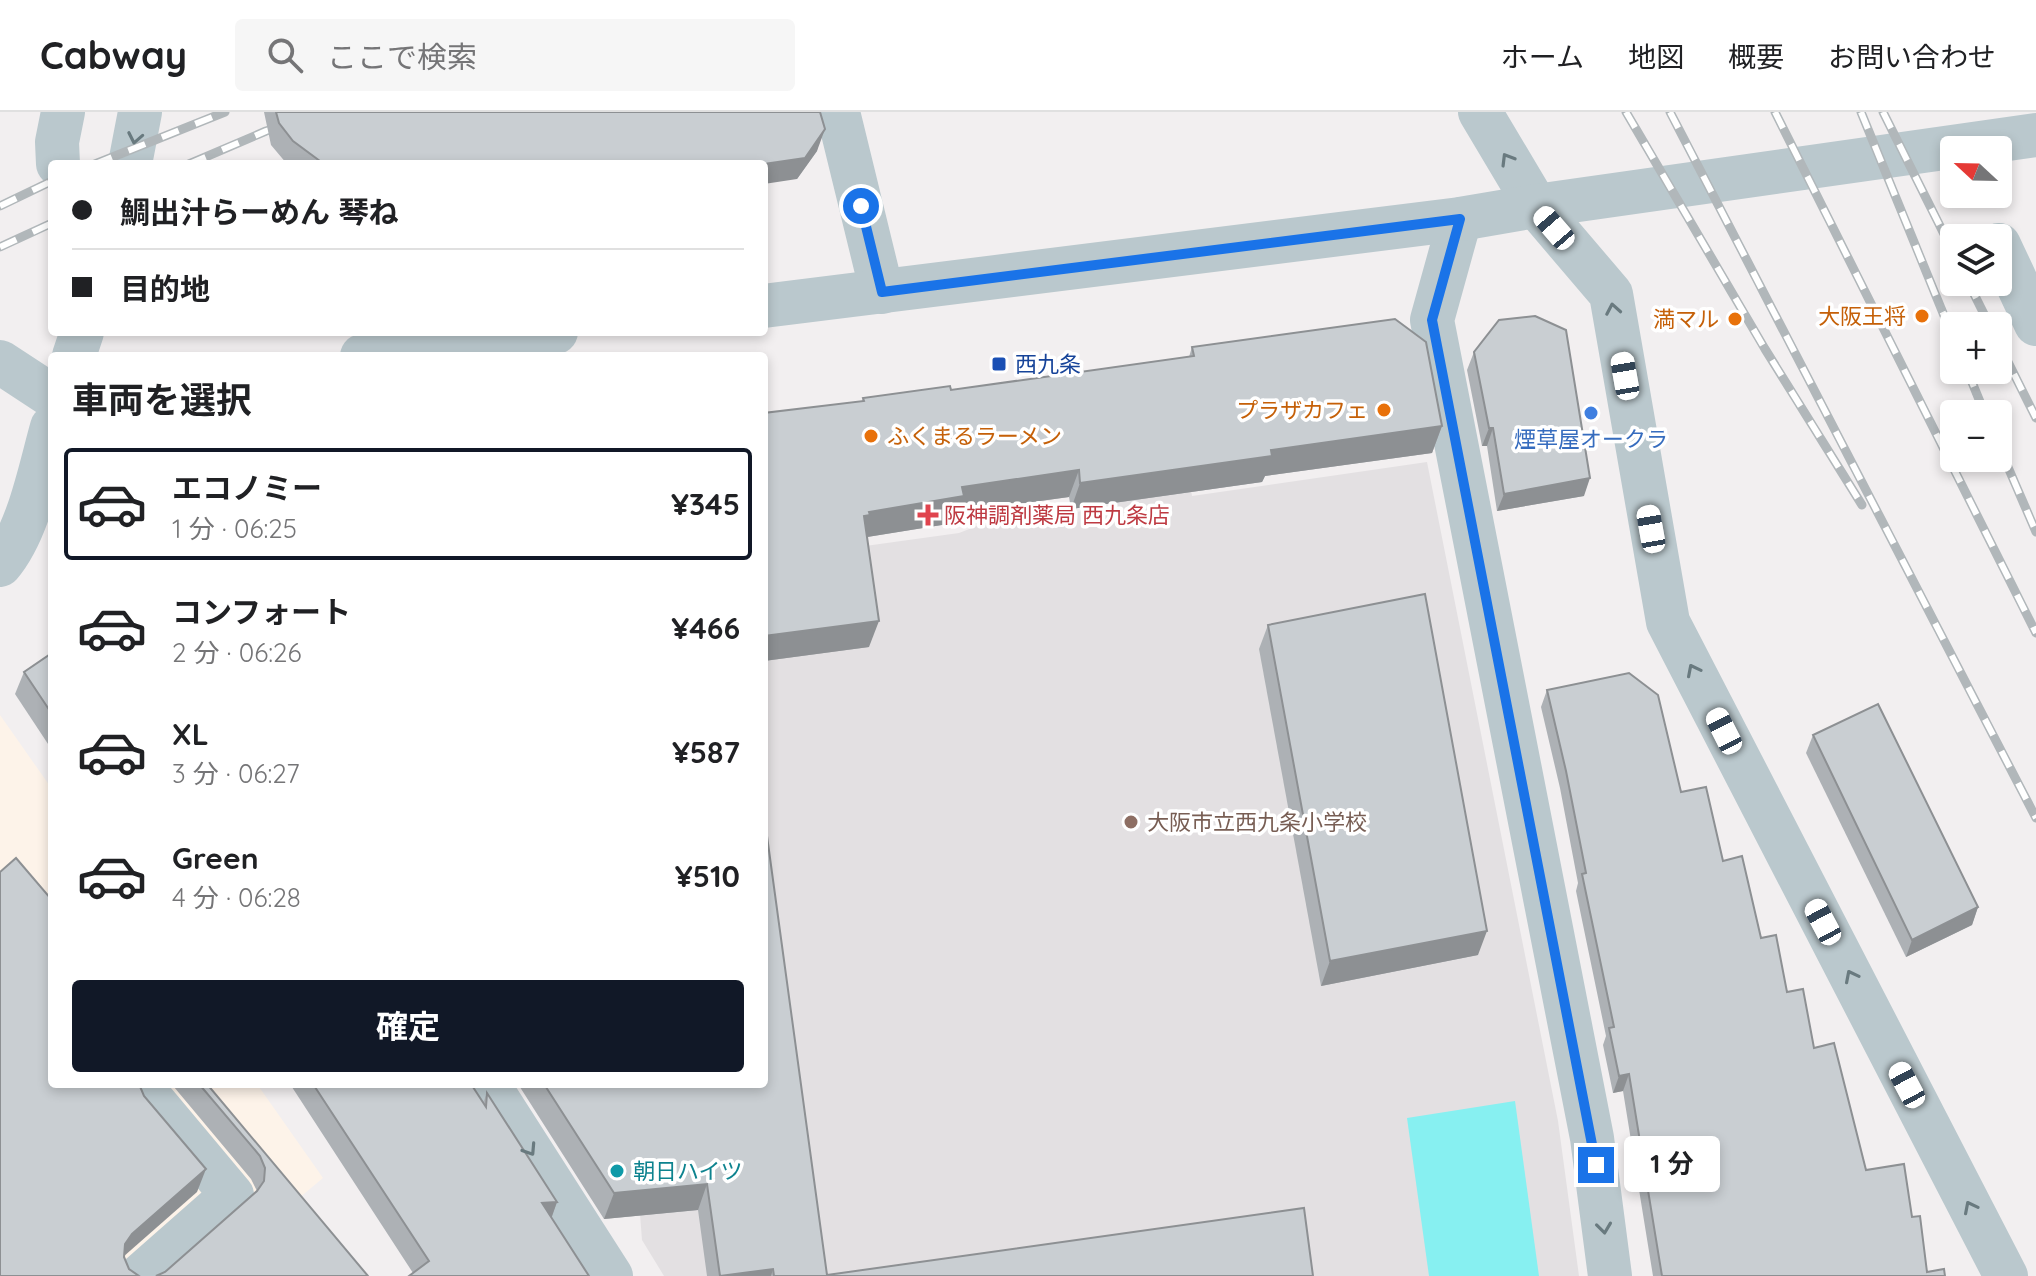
<!DOCTYPE html>
<html lang="ja">
<head>
<meta charset="utf-8">
<style>
	:root { --surface:#fff; --page:#f6f6f6; --text:#202124; --muted:#757577; --line:#e0e0e0; --accent:#111827 }
	body { margin:0; font-family:Quicksand,"Noto Sans JP",sans-serif; background:var(--page); color:var(--text); height:100vh; display:flex; flex-direction:column; font-size:30px; white-space:nowrap }
	* { box-sizing:border-box; margin:0 }
	p { font-size:26px; color:var(--muted) }
	.icon { flex:none; width:44px; height:44px; fill:none; stroke:currentColor; stroke-width:2; stroke-linecap:round; stroke-linejoin:round }
	.map { position:relative; flex:1; overflow:hidden }
	.sheet { position:absolute; left:48px; top:240px; width:720px; height:736px; display:flex; flex-direction:column; background:var(--surface); border-radius:8px; box-shadow:0 4px 12px #0003 }
	.sheet>* { flex:none }
	.banner { position:absolute; left:48px; top:48px; width:720px; height:176px; border-radius:8px; box-shadow:0 4px 12px #0003; display:grid; align-content:center; height:176px; padding:0 24px; background:var(--surface) }
	.needle { width:52px; rotate:292deg }
	.controls { position:absolute; left:1940px; top:24px; display:grid; gap:16px }
	.controls a { display:grid; place-items:center; width:72px; height:72px; border-radius:8px; background:var(--surface); box-shadow:0 4px 12px #0003; font-size:40px }
	.end { position:absolute; width:36px; height:36px; margin:-18px; border:10px solid #1a73e8; background:#fff; box-shadow:0 0 0 4px #fff }
	.from { border-radius:50% }
	.bubble { position:absolute; height:56px; border-radius:8px; background:var(--surface); box-shadow:0 4px 12px #0003; font-size:26px; font-weight:700; line-height:56px; text-align:center }
	.car { position:absolute; width:24px; height:48px; margin:-24px -12px; border-radius:10px; box-shadow:0 0 6px 2px #0007; background:linear-gradient(#fff 24%,#345 0 40%,#fff 0 76%,#345 0 86%,#fff 0) }
	.banner b { display:flex; align-items:center; gap:28px; height:76px; font-size:30px }
	.banner b+b { border-top:2px solid var(--line) }
	.banner i { width:20px; height:20px; background:var(--text) }
	ul { padding:0; list-style:none }
	li { display:flex; align-items:center; gap:24px; height:112px; margin:0 16px 12px; padding:0 8px; border:4px solid transparent; border-radius:8px }
	li div { flex:1 }
	li b { display:block; font-size:30px }
	li em { font-style:normal; font-weight:700 }
	li.on { border-color:var(--accent) }
	li>.icon { width:72px; height:72px; stroke-width:1.5 }
	h2 { padding:0 24px; font-size:36px; line-height:96px }
	.primary-button { display:flex; gap:16px; margin-top:auto; padding:16px 24px }
	.primary-button a { flex:1; height:92px; border-radius:8px; background:var(--accent); color:#fff; font-size:32px; font-weight:700; line-height:92px; text-align:center }
	header { display:flex; align-items:center; gap:48px; box-sizing:border-box; height:112px; padding:0 40px; background:var(--surface); border-bottom:2px solid var(--line) }
	header strong { font-size:38px }
	nav { display:flex; gap:44px; margin-inline-start:auto; font-size:28px }
	.search { width:560px; height:72px; background:var(--page); display:flex; align-items:center; gap:20px; box-sizing:border-box; padding:0 28px; border-radius:8px; color:var(--muted); font-size:30px }
	.map>svg:first-child { display:block }
</style>
</head>
<body>
<header>
<strong>Cabway</strong>
<div class="search"><svg class="icon" aria-label="search" viewBox="0 0 24 24"><circle cx="10" cy="10" r="6"/><path d="M15 15l6 6"/></svg>ここで検索</div>
<nav><a>ホーム</a><a>地図</a><a>概要</a><a>お問い合わせ</a></nav>
</header>
<div class="map">
<svg width="2036" height="1164" viewBox="0 0 2036 1164">
	<rect width="100%" height="100%" fill="#f2eff0"/>
	<path fill="#fdf3e9" d="M0 603 52 677V972H257L323 1066 206 1164H0Z"/>
	<path fill="#e3e0e2" d="M1175 276 1192 384 1427 350 1558 1009 1579 1164H664L642 1128 630 972H764V448L959 421 977 414 1118 394 1104 287Z"/>
	<path fill="#87f0f1" d="M1515 989 1539 1164H1429L1407 1006Z"/>
	<g fill="none" stroke-linecap="round" stroke-linejoin="round">
		<g stroke="#bac8cd" stroke-width="44">
			<path d="M838 0 882 180"/>
			<path d="M1480 0 1536 94 1611 182 1668 510 2006 1164"/>
			<path d="M58 52 57 30 63 0"/>
			<path d="M130 52 140 0"/>
			<path d="M1460 107 1432 208 1592 1026 1610 1164"/>
			<path d="M1999 133 2036 212"/>
			<path d="M764 194 1460 107 1536 94 2036 23"/>
			<path d="M74 244 82 220"/>
			<path d="M362 244 556 220"/>
			<path d="M0 250 52 284"/>
			<path d="M0 453C29 419 40 357 52 315"/>
			<path d="M488 972 611 1164"/>
			<path d="M140 1164 232 1083 155 991"/>
		</g>
		<g stroke="#b1b7ba" stroke-width="9">
			<g id="rail">
				<path d="M1626 0 1765 237 1862 393"/>
				<path d="M1670 0 2036 706"/>
				<path d="M1775 0 2036 521"/>
				<path d="M1861 0 1954 228"/>
				<path d="M1883 0 1954 142"/>
				<path d="M95 52 225 0"/>
				<path d="M189 52 266 19 325 0"/>
				<path d="M0 94 52 69"/>
				<path d="M0 135 52 111"/>
				<path d="M1968 170 1990 214"/>
				<path d="M1998 230 2036 306"/>
				<path d="M1967 258 1985 302"/>
				<path d="M1998 332 2036 420"/>
			</g>
		</g>
		<use href="#rail" stroke="#fff" stroke-width="6" stroke-dasharray="18" stroke-linecap="butt"/>
	</g>
	<g fill="#adb1b5">
		<path d="M264 0H820L817 39 797 67 764 52H287L271 33Z"/>
		<path d="M1192 235 1442 314 1432 341 1265 364 1262 370 1071 397 1069 385 958 400 954 411 867 425 869 535 764 549V302L862 289 863 286 951 278 1189 245Z"/>
		<path d="M1474 240 1584 384 1497 399 1487 334H1482L1467 258Z"/>
		<path d="M1268 513 1478 843 1321 874 1259 537Z"/>
		<path d="M52 541V638L15 582 24 560Z"/>
		<path d="M1547 578 1681 680 1723 749 1761 826 1814 936 1866 1058 1912 1105 1927 1160 1945 1164H1653L1623 979 1613 981 1603 933 1606 924 1576 779 1578 771 1560 676 1541 595Z"/>
		<path d="M1813 623 1978 795 1972 813 1906 845 1806 641Z"/>
		<path d="M170 972H207L368 1164 165 1160 257 1079 251 1067 174 975Z"/>
		<path d="M290 972H471L483 991 487 981 557 1090 551 1106 413 1161Z"/>
		<path d="M518 972H764L827 1163 1313 1164H707L698 1098 604 1107Z"/>
	</g>
	<g fill="#8d9093">
		<path d="M825 17 817 39 797 67 764 72V52Z"/>
		<path d="M1442 314 1432 341 1265 364 1262 370 1071 397 1080 371 1271 338Z"/>
		<path d="M1489 316H1493L1487 334H1482Z"/>
		<path d="M1079 358 1069 385 958 400 954 411 861 426 864 404 869 400 962 375Z"/>
		<path d="M1590 366 1584 384 1497 399 1504 382Z"/>
		<path d="M879 509 869 535 764 549V524Z"/>
		<path d="M1978 795 1972 813 1906 845 1912 828Z"/>
		<path d="M1487 819 1478 843 1321 874 1330 849Z"/>
		<path d="M1629 962 1623 979 1613 981 1619 964Z"/>
		<path d="M206 1057 197 1080 123 1145 125 1132 132 1122Z"/>
		<path d="M707 1072 698 1098 604 1107 614 1081Z"/>
		<path d="M557 1090 549 1113 542 1091Z"/>
		<path d="M773 1157 771 1164H721Z"/>
	</g>
	<g fill="#c9ced2" stroke="#8d9093" stroke-width="2">
		<path d="M276 0H820L825 17 805 46 764 52H324L293 29 279 11Z"/>
		<path d="M1535 204 1566 218 1590 366 1504 382 1493 316H1489L1474 240 1499 208Z"/>
		<path d="M1395 207 1426 230 1442 314 1271 338 1272 344 1080 371 1079 358 962 375 964 384 869 400 870 403 864 404 879 509 764 524V301L864 289 863 286 950 274 951 278 1194 244 1192 235Z"/>
		<path d="M1425 482 1487 819 1330 849 1268 513Z"/>
		<path d="M52 541V602L24 560Z"/>
		<path d="M1629 561 1658 583 1681 680 1706 675 1723 749 1742 744 1761 826 1776 823 1787 880 1803 877 1814 936 1834 931 1866 1058 1904 1052 1912 1105 1920 1104 1927 1160 1944 1157 1945 1164H1662L1629 962 1619 964 1609 916 1614 915 1582 762 1586 761 1566 659 1547 578Z"/>
		<path d="M1878 592 1978 795 1912 828 1813 623Z"/>
		<path d="M764 702 827 1163 1304 1096 1313 1164H774L773 1157 720 1164 707 1072 614 1081 544 972H764Z"/>
		<path d="M16 746 52 788V972H139L144 984 206 1057 132 1122 125 1132 124 1145 129 1157 139 1164H0V760Z"/>
		<path d="M199 972H207L368 1164H156L165 1160 257 1079 264 1069 265 1056 260 1044Z"/>
		<path d="M313 972H471L486 995 487 981 557 1090 542 1091 589 1164H409L429 1149Z"/>
	</g>
	<defs><path id="oneway-chevron" d="M-2-3.5L2.5 0L-2 3.5" fill="none" stroke-width="1.6" stroke-linecap="round" stroke-linejoin="round" transform="scale(2)"/></defs>
	<g stroke="#697a7f">
		<use href="#oneway-chevron" transform="translate(135 26) rotate(101)"/>
		<use href="#oneway-chevron" transform="translate(1507 47) rotate(-121)"/>
		<use href="#oneway-chevron" transform="translate(1613 197) rotate(-100)"/>
		<use href="#oneway-chevron" transform="translate(1693 558) rotate(-117)"/>
		<use href="#oneway-chevron" transform="translate(1851 864) rotate(-117)"/>
		<use href="#oneway-chevron" transform="translate(530 1038) rotate(57)"/>
		<use href="#oneway-chevron" transform="translate(1970 1095) rotate(-117)"/>
		<use href="#oneway-chevron" transform="translate(1604 1116) rotate(83)"/>
	</g>
	<g fill="none" stroke-linecap="round" stroke-linejoin="round">
		<path stroke="#1a73e8" stroke-width="10" d="M861 94 882 180 1460 107 1432 208 1596 1053"/>
	</g>
	<g fill="#e8710a" stroke="#fff" stroke-width="3">
		<circle cx="1922" cy="204" r="8"/>
		<circle cx="1735" cy="207" r="8"/>
		<circle cx="1384" cy="298" r="8"/>
		<circle cx="871" cy="324" r="8"/>
	</g>
	<rect fill="#1a4fb4" stroke="#fff" stroke-width="3" x="991" y="244" width="16" height="16" rx="4"/>
	<circle fill="#3f7fe0" stroke="#fff" stroke-width="3" cx="1591" cy="301" r="8"/>
	<path fill="#e0444e" stroke="#fff" stroke-width="3" d="M924 391h8v8h8v8h-8v8h-8v-8h-8v-8h8z"/>
	<circle fill="#8d6e63" stroke="#fff" stroke-width="3" cx="1131" cy="710" r="8"/>
	<circle fill="#0f9aa8" stroke="#fff" stroke-width="3" cx="617" cy="1059" r="8"/>
	<g text-anchor="middle" dominant-baseline="central" stroke-width="7" stroke-linejoin="round" paint-order="stroke">
		<g font-size="22" fill="#c56008" stroke="#fff" text-anchor="end">
			<text x="1906" y="204">大阪王将</text>
			<text x="1719" y="207">満マル</text>
			<text x="1368" y="298">プラザカフェ</text>
			<text x="887" y="324" text-anchor="start">ふくまるラーメン</text>
		</g>
		<g font-size="22" fill="#164399" stroke="#fff" text-anchor="start">
			<text x="1015" y="252">西九条</text>
		</g>
		<g font-size="22" fill="#366cbe" stroke="#fff">
			<text x="1591" y="327">煙草屋オークラ</text>
		</g>
		<g font-size="22" fill="#be3a42" stroke="#fff" text-anchor="start">
			<text x="944" y="403">阪神調剤薬局 西九条店</text>
		</g>
		<g font-size="22" fill="#785e54" stroke="#fff" text-anchor="start">
			<text x="1147" y="710">大阪市立西九条小学校</text>
		</g>
		<g font-size="22" fill="#0d838f" stroke="#fff" text-anchor="start">
			<text x="633" y="1059">朝日ハイツ</text>
		</g>
	</g>
</svg>
<div class="controls">
<a><svg class="needle" viewBox="-14 -14 28 28"><path d="M0-13l5 13h-10z" fill="#e53935"/><path d="M0 13l5-13h-10z" fill="#757577"/></svg></a>
<a><svg class="icon" aria-label="layers" viewBox="0 0 24 24"><path d="M12 4l9 5-9 5-9-5zM3 14l9 5 9-5"/></svg></a>
<a>+</a>
<a>−</a>
</div>
<i class="end from" style="left:861px;top:94px"></i>
<i class="end" style="left:1596px;top:1053px"></i>
<div class="bubble" style="left:1624px;top:1024px;width:96px">1 分</div>
<i class="car" style="left:1554px;top:116px;rotate:319deg"></i>
<i class="car" style="left:1625px;top:264px;rotate:350deg"></i>
<i class="car" style="left:1651px;top:417px;rotate:350deg"></i>
<i class="car" style="left:1724px;top:619px;rotate:333deg"></i>
<i class="car" style="left:1823px;top:810px;rotate:332deg"></i>
<i class="car" style="left:1907px;top:973px;rotate:332deg"></i>
<div class="banner">
<b><i class="from"></i>鯛出汁らーめん 琴ね</b>
<b><i></i>目的地</b>
</div>
<section class="sheet">
<h2>車両を選択</h2>
<ul>
<li class="on"><svg class="icon" aria-label="car" viewBox="0 0 24 24"><path d="M5 17H2v-5l4-1 3-4h7l3 4 3 1v5h-3M9 17h6M6 11h13"/><circle cx="7" cy="17" r="2"/><circle cx="17" cy="17" r="2"/></svg><div><b>エコノミー</b><p>1 分 · 06:25</p></div><em>¥345</em></li>
<li><svg class="icon" aria-label="car" viewBox="0 0 24 24"><path d="M5 17H2v-5l4-1 3-4h7l3 4 3 1v5h-3M9 17h6M6 11h13"/><circle cx="7" cy="17" r="2"/><circle cx="17" cy="17" r="2"/></svg><div><b>コンフォート</b><p>2 分 · 06:26</p></div><em>¥466</em></li>
<li><svg class="icon" aria-label="car" viewBox="0 0 24 24"><path d="M5 17H2v-5l4-1 3-4h7l3 4 3 1v5h-3M9 17h6M6 11h13"/><circle cx="7" cy="17" r="2"/><circle cx="17" cy="17" r="2"/></svg><div><b>XL</b><p>3 分 · 06:27</p></div><em>¥587</em></li>
<li><svg class="icon" aria-label="car" viewBox="0 0 24 24"><path d="M5 17H2v-5l4-1 3-4h7l3 4 3 1v5h-3M9 17h6M6 11h13"/><circle cx="7" cy="17" r="2"/><circle cx="17" cy="17" r="2"/></svg><div><b>Green</b><p>4 分 · 06:28</p></div><em>¥510</em></li>
</ul>
<div class="primary-button"><a>確定</a></div>
</section>
</div>
</body>
</html>
